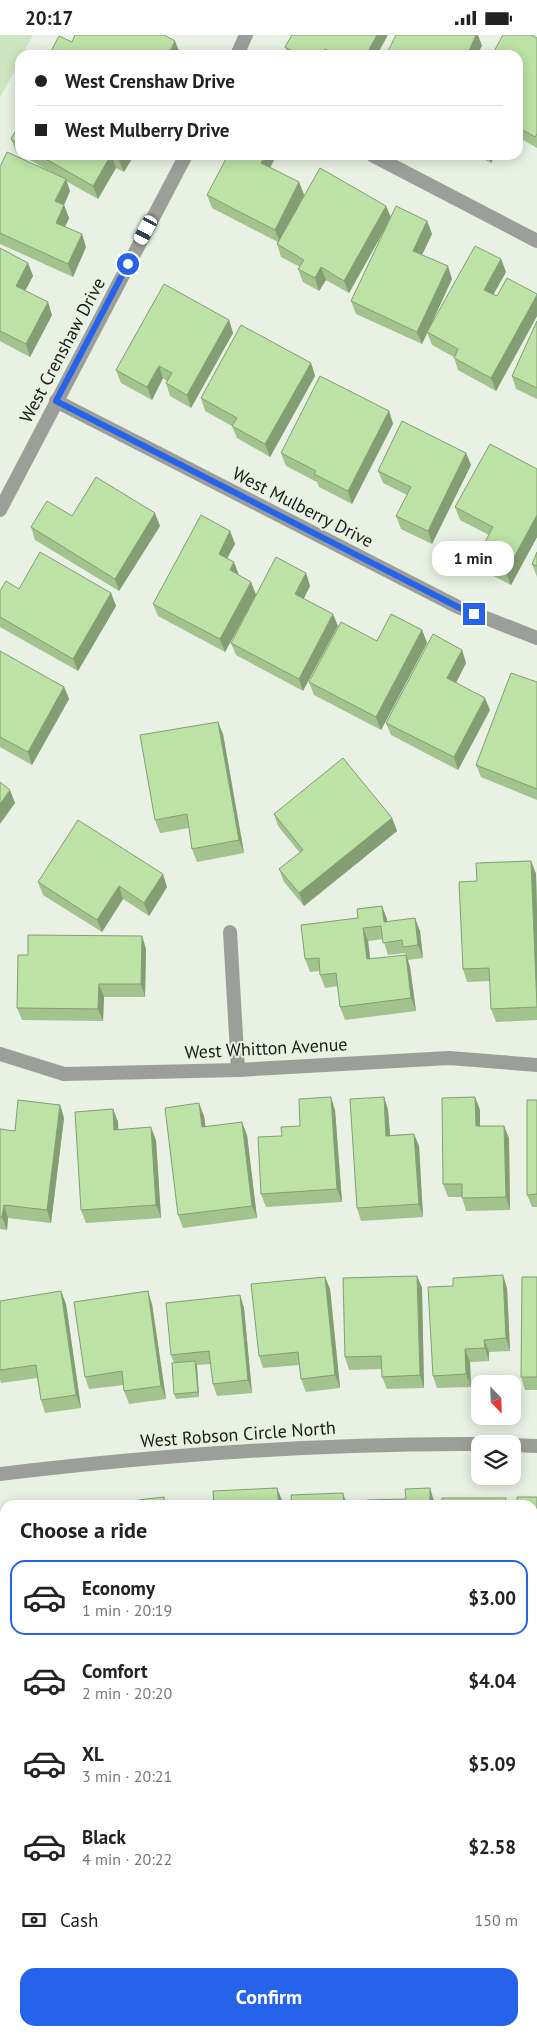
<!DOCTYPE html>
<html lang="en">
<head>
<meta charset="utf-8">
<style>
	:root { --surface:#fff; --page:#f6f6f6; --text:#222; --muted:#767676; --line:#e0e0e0; --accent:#2563eb }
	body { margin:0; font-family:"PT Sans",sans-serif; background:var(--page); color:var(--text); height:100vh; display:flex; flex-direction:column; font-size:19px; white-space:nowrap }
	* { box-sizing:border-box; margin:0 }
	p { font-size:16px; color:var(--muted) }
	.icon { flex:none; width:28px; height:28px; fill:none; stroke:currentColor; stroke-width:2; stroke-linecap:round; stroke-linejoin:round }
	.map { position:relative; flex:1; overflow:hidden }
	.panel { position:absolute; left:0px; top:1465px; width:538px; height:536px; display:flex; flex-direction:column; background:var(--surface); border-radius:15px 15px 0 0; box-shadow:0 2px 12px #0003 }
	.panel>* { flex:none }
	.hud { position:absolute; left:15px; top:15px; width:508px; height:110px; border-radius:15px; box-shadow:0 2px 12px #0003; display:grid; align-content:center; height:110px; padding:0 20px; background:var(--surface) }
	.needle { width:32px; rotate:157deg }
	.tools { position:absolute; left:471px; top:1340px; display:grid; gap:10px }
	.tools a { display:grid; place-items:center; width:50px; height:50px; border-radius:10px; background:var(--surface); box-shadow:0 2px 12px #0003; font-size:25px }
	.end { position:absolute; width:22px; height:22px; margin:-11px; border:6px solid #2563eb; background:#fff; box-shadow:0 0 0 2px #fff }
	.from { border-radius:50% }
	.bubble { position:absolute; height:35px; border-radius:15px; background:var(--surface); box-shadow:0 2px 12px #0003; font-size:16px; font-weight:800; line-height:35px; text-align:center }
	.car { position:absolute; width:15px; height:30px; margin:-15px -8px; border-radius:6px; box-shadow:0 0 4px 1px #0007; background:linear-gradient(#fff 24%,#345 0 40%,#fff 0 76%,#345 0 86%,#fff 0) }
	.hud b { display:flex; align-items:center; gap:18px; height:48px; font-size:19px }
	.hud b+b { border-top:1px solid var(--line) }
	.hud i { width:12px; height:12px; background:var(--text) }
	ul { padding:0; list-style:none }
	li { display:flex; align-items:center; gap:15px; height:75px; margin:0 10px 8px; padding:0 10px; border:2px solid transparent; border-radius:15px }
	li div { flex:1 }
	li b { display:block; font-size:19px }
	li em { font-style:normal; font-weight:800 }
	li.current { border-color:var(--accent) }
	li>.icon { width:45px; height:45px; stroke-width:1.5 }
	h2 { padding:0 20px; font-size:22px; line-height:60px }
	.pay { display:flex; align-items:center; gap:12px; height:55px; padding:0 20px; font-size:19px }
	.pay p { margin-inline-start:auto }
	.action { display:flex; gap:10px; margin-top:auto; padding:10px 20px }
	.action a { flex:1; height:58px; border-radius:15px; background:var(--accent); color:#fff; font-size:20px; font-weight:800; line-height:58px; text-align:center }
	.status { display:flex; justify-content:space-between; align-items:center; height:35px; padding:0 25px; background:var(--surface); direction:ltr }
	.status svg { height:14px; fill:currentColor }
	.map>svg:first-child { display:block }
</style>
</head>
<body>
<div class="status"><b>20:17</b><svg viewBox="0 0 49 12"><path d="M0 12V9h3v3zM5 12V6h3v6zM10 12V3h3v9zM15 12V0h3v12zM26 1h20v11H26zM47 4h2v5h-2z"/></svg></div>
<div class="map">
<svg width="537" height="2001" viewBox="0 0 537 2001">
	<rect width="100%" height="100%" fill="#e8f1e3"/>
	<path fill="#cee6bf" d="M0 0H33L22 20H20V25L0 63Z"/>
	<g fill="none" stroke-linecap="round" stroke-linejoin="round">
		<g stroke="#9c9f99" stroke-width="14">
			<path d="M237 20 246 0"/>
			<path d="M372 120 537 206"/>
			<path d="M56 366 458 572 537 603"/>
			<path d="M0 475 186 120"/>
			<path d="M230 897 238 1035"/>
			<path d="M0 1019 64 1039 238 1035 449 1023 537 1030"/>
			<path d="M532 1597H537"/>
			<path d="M0 1728 5 1721"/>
		</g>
		<g stroke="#9c9f99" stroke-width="14">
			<path d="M512 1410 537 1411"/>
			<path d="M0 1439C160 1420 319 1408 480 1409"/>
		</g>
	</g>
	<g fill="#a2c28e" fill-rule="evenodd">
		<path d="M292 0 377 20H288L285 12Z"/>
		<path d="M537 3V113L518 102V20Z"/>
		<path d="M20 88V120L16 117 11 104Z"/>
		<path d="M21 120H134L124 137 116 133 98 164 66 146 70 156 64 170 69 183 65 192 86 212 73 242 0 209V132L49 136Z"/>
		<path d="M476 120H495L491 128Z"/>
		<path d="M270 132 299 147 304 160 296 175 386 171 391 182 427 186 432 199 422 220 452 244 422 309 356 279 351 266 385 194 349 258 326 245 319 256 303 247 298 234 300 232 281 222 277 209 278 207 212 173 207 160Z"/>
		<path d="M0 213 28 228 33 241 25 255 52 280 30 322 0 306Z"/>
		<path d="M501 224 506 237 493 260 497 261 537 259V281L496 356 458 335 454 322 432 310 427 297Z"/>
		<path d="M229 285 233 298 191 373 170 361 166 348 167 346 163 343 152 365 121 348 116 335Z"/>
		<path d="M537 286V364L516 354 512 341Z"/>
		<path d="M311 328 315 341 270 422 237 403 232 391 205 376 201 363Z"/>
		<path d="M389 376 393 389 352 469 319 452 317 447 286 431 281 418Z"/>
		<path d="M466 418 471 430 432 509 401 494 396 481 407 460 383 448 378 436Z"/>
		<path d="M537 434V502L511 550 482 535 477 522 489 500 460 485 455 472Z"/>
		<path d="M160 491 119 556 35 505 31 492Z"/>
		<path d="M230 496 235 509 227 523 239 540 251 547 256 560 225 617 158 581 153 569Z"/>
		<path d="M537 517V542L532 529Z"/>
		<path d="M306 538 310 551 304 563 303 656 236 620 231 608Z"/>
		<path d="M0 556 111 558 116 571 78 636 0 592Z"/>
		<path d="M422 595 427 608 381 695 314 660 309 647Z"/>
		<path d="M462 615 466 628 456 647 490 675 458 735 391 700 386 688Z"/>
		<path d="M0 616 64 652 69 664 32 730 0 712Z"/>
		<path d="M537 647V765L481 742 476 730Z"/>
		<path d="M223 699 244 818 197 827 192 814 189 793 160 798 155 785Z"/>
		<path d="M274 779 392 783 397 796 304 871 284 847 279 834 300 818 278 791Z"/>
		<path d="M531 826 536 839 537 875V985L496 987 491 974 490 946 467 947 463 934Z"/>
		<path d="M38 847 167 852 149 881 123 864 102 897 43 860Z"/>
		<path d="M382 871 387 886 420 896 423 923 408 925 410 932 416 976 345 985 340 972 338 951 325 953 320 940V936L310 937 305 924ZM383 904 388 920 405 918 406 920 370 924 368 906Z"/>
		<path d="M142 901 146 914 145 962H104L103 986 22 985 17 973 28 920Z"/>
		<path d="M384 1062 388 1075 390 1100 414 1099 419 1111 423 1182 361 1186 357 1173Z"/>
		<path d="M475 1062 480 1075V1091L509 1103 510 1175 466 1176 462 1162H448L443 1149Z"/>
		<path d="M537 1065V1172H532L527 1160Z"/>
		<path d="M60 1070 64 1083 51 1188 8 1183 7 1195 0 1194V1094L15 1096Z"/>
		<path d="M113 1074 118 1087V1094L156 1105 161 1183 86 1188 81 1175Z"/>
		<path d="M335 1075 342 1167 266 1172 261 1159 282 1101 300 1091Z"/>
		<path d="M204 1081 205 1091 247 1100 257 1183 183 1193 178 1180Z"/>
		<path d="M417 1241 422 1253 424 1353 387 1354 382 1342V1334L349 1335 345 1322Z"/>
		<path d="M325 1242 330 1254 340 1353 306 1357 301 1344 299 1330 263 1333 259 1321Z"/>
		<path d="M537 1242V1355H525L521 1342Z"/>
		<path d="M507 1253 510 1316 489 1317V1326L470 1327 471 1352 437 1353 433 1341Z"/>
		<path d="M61 1256 66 1269 81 1373 45 1378 41 1365 37 1343 1 1348 0 1344V1266Z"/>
		<path d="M240 1260 244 1273 252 1358 217 1361 213 1349 211 1329 197 1330 199 1362 176 1364 174 1359V1328L171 1320Z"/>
		<path d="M152 1269 166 1364 129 1369 124 1356V1350L89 1354 85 1342Z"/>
		<path d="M537 1462V1552H532V1470Z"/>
		<path d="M0 1494 4 1619 0 1613Z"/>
		<path d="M532 1646H537V1726L532 1727Z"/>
		<path d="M5 1802V1929L3 1931 0 1928V1805Z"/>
		<path d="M364 1996H377L364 1998Z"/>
	</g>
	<g fill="#849e74">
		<path d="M377 0H388L377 20H366Z"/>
		<path d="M476 0H478L482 11 477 20H467Z"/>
		<path d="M175 6 180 18 179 20H168Z"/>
		<path d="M325 14 327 20H322Z"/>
		<path d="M111 120 116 133 98 164 93 151Z"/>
		<path d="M122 120H134L124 137 119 125Z"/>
		<path d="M265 120H277L266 140 261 128Z"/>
		<path d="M488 120H495L491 128Z"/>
		<path d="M66 144 70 156 60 179 55 166Z"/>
		<path d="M299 147 304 160 280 207 275 195Z"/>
		<path d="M64 170 69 183 61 201 56 188Z"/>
		<path d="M386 171 391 183 349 258 344 246Z"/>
		<path d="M427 186 432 199 418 228 413 216Z"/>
		<path d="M82 199 86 212 73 242 68 229Z"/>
		<path d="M501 224 506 237 489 267 484 255Z"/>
		<path d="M28 228 33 241 21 264 16 251Z"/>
		<path d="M448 231 452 244 422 309 417 297Z"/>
		<path d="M321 232 326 245 319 256 315 243Z"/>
		<path d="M537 260V281L496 356 491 343Z"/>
		<path d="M48 267 52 280 30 322 26 309Z"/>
		<path d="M229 285 233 298 191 373 187 360Z"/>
		<path d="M311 328 315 341 270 422 265 409Z"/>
		<path d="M159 331 163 343 152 365 147 352Z"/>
		<path d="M389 376 393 389 352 469 348 456Z"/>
		<path d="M466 418 471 430 432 509 428 496Z"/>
		<path d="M155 478 160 491 119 556 115 544Z"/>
		<path d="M537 480V502L511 550 506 537Z"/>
		<path d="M230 496 235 509 223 531 219 519Z"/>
		<path d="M234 527 239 540 230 535Z"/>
		<path d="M306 538 310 551 300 571 295 559Z"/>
		<path d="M251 547 256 560 225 617 220 604Z"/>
		<path d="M111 558 116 571 78 636 73 624Z"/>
		<path d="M333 579 338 591 303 656 299 644Z"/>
		<path d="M422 595 427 608 381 695 376 682Z"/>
		<path d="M462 615 466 628 452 656 447 643Z"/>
		<path d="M64 652 69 664 32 730 28 717Z"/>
		<path d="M485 663 490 675 458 735 454 722Z"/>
		<path d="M218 687 223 699 244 818 239 805Z"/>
		<path d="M10 755 15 768 0 789V769Z"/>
		<path d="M392 783 397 796 304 871 299 858Z"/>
		<path d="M531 826 536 839 537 875V973Z"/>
		<path d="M163 839 167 852 149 881 144 868Z"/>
		<path d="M119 851 123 864 102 897 97 885Z"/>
		<path d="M382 871 387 884 388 900 384 887Z"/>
		<path d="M415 883 420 896 423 923 418 910Z"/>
		<path d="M363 893 368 906 372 937 367 924Z"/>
		<path d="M142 901 146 914 145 962 141 949Z"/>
		<path d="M406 920 410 932 416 976 411 963Z"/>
		<path d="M99 949 104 962 103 986 98 974Z"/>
		<path d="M331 1062 335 1075 342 1167 337 1154Z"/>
		<path d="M384 1062 388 1075 391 1113 386 1101Z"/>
		<path d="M475 1062 480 1075V1104L476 1091Z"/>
		<path d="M199 1068 204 1081 207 1104 202 1092Z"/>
		<path d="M60 1070 64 1083 51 1188 47 1175Z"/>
		<path d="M113 1074 118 1087 119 1107 114 1095Z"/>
		<path d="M242 1087 247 1100 257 1183 252 1171Z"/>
		<path d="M504 1091 509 1103 510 1175 506 1162Z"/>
		<path d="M151 1092 156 1105 161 1183 156 1170Z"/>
		<path d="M414 1099 419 1111 423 1182 419 1169Z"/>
		<path d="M4 1170 8 1183 7 1195 2 1182Z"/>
		<path d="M503 1240 507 1253 510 1316 506 1303Z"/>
		<path d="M417 1241 422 1253 424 1353 420 1340Z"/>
		<path d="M325 1242 330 1254 340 1353 335 1340Z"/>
		<path d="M61 1256 66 1269 81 1373 76 1360Z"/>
		<path d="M148 1256 152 1269 166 1364 161 1351Z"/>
		<path d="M240 1260 244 1273 252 1358 248 1345Z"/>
		<path d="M484 1305 489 1317V1326L485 1313Z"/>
		<path d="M465 1314 470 1327 471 1352 466 1339Z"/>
		<path d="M195 1326 197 1331 199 1362 198 1357Z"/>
		<path d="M277 1453 282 1465V1470H279Z"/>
		<path d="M430 1453 434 1466 435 1470H430Z"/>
		<path d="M343 1458 347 1470H344Z"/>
		<path d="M5 1602V1618L4 1619 0 1606Z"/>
		<path d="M5 1911V1929L3 1931 0 1922V1917Z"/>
		<path d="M196 1996H207L209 2000 207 2001H192Z"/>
	</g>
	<g fill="#bce2a5" stroke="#849e74">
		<path d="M75 0H164L175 6 168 20H49L59 1 72 7Z"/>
		<path d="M292 0H377L366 20H336L325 14 322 20H300L285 12Z"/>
		<path d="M396 0H476L467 20H386Z"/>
		<path d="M503 0H531L537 3V99L535 102 518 92V20H492Z"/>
		<path d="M20 88V110L11 104Z"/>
		<path d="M7 117 66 144 55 166 64 170 56 188 82 199 68 229 0 198V132Z"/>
		<path d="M39 120H122L119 125 111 120 93 151Z"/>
		<path d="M228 120H265L261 128 299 147 275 195 207 160Z"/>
		<path d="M320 133 386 171 344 246 321 232 315 243 298 234 304 225 277 209Z"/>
		<path d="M396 171 427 186 413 216 448 231 417 297 351 266Z"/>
		<path d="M475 211 501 224 484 255 497 261 507 243 537 259V260L491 343 454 323 458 314 427 297Z"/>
		<path d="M0 213 28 228 16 251 48 267 26 309 0 296Z"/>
		<path d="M164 249 229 285 187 360 166 348 172 338 159 331 147 352 116 335Z"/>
		<path d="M537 286V353L512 341Z"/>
		<path d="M241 290 311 328 265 409 232 391 237 383 201 363Z"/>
		<path d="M320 341 389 376 348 456 314 439 316 436 281 418Z"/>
		<path d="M402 386 466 418 428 496 396 481 411 452 378 436Z"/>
		<path d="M490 409 537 434V480L506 537 477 522 493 492 455 472Z"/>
		<path d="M96 442 155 478 115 544 31 492 47 466 72 481Z"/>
		<path d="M201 480 230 496 219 519 234 527 230 535 251 547 220 604 153 569Z"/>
		<path d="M40 517 111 558 73 624 0 582V556L6 546 19 554Z"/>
		<path d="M537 517V531L532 529Z"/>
		<path d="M276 522 306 538 295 559 333 579 299 644 231 608Z"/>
		<path d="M391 579 422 595 376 682 309 647 341 587 377 606Z"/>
		<path d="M433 599 462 615 447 643 485 663 454 722 386 688Z"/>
		<path d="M0 616 64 652 28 717 0 702Z"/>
		<path d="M511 638 537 647V754L476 730Z"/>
		<path d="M218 687 239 805 192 814 187 779 155 785 140 700Z"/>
		<path d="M343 723 392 783 299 858 279 834 303 815 274 779Z"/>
		<path d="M0 747 10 755 0 769Z"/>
		<path d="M78 785 163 839 144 868 119 851 97 885 38 847Z"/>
		<path d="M531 826 537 972 491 974 489 933 463 934 459 847 477 846 476 828Z"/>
		<path d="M382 871 384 887 415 883 418 910 403 912 402 905 383 908 381 891 363 893 367 924 406 920 411 963 340 972 336 938 320 940 319 923 305 924 301 890 358 883 357 874Z"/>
		<path d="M28 900 142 901 141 949H99L98 974 17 973 18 920H28Z"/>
		<path d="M331 1062 337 1154 261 1159 258 1102 282 1101 281 1092 300 1091 299 1064Z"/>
		<path d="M384 1062 386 1101 414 1099 419 1169 357 1173 350 1064Z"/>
		<path d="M475 1062 476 1091H504L506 1162 462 1163V1149H443L442 1063Z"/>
		<path d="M18 1065 60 1070 47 1175 4 1170 2 1182H0V1094L15 1096Z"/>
		<path d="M527 1065H537V1159L527 1160Z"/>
		<path d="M199 1068 202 1092 242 1087 252 1171 178 1180 165 1073Z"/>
		<path d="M113 1074 114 1095 151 1092 156 1170 81 1175 75 1077Z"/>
		<path d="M503 1240 506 1303 484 1305 485 1313 465 1314 466 1339 433 1341 428 1252 453 1251V1243Z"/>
		<path d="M417 1241 420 1340 382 1342 381 1321 345 1322 343 1243Z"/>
		<path d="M325 1242 335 1340 301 1344 298 1317 259 1321 251 1249Z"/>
		<path d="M522 1242H537V1342H521Z"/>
		<path d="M61 1256 76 1360 41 1365 36 1330 0 1335V1266Z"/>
		<path d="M148 1256 161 1351 124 1356 122 1336 85 1342 74 1267Z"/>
		<path d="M240 1260 248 1345 213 1349 209 1316 171 1320 166 1268Z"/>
		<path d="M195 1326 198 1357 174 1359 172 1328Z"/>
		<path d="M277 1453 279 1470H214L213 1456Z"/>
		<path d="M430 1453V1470H367V1465L406 1464 405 1454Z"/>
		<path d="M343 1458 344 1470H292L291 1460Z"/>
		<path d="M164 1462 165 1470H139L138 1465Z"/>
		<path d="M517 1462H537V1539H532V1470H517Z"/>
		<path d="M442 1463H506L505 1470H442Z"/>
		<path d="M0 1494 5 1501V1602L0 1606Z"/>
		<path d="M532 1646H537V1713L532 1714Z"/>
		<path d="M4 1801 5 1802V1911L0 1917V1805Z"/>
		<path d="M98 1996H196L192 2001H100L96 1998Z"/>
		<path d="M224 1996H253L258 2001H219Z"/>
	</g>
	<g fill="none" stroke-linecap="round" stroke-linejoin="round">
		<path stroke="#2563eb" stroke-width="6" d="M128 229 56 366 458 572 474 579"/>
	</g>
	<g text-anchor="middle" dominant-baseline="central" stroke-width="4" stroke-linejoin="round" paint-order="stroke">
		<g font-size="18" fill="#191c17" stroke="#e8f1e3">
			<text transform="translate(62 315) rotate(-62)">West Crenshaw Drive</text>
			<text transform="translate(303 472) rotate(27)">West Mulberry Drive</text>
			<text transform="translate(266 1013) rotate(-3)">West Whitton Avenue</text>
			<text transform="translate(238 1399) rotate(-4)">West Robson Circle North</text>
		</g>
	</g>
</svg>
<div class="tools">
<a><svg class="needle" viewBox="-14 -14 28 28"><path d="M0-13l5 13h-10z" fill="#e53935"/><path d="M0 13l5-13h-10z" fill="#767676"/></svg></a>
<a><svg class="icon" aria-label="layers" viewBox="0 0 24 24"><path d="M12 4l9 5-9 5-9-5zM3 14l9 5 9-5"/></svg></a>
</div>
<i class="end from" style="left:128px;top:229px"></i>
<i class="end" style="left:474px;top:579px"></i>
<div class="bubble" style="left:432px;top:506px;width:82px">1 min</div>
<i class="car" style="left:146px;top:195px;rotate:208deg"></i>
<div class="hud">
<b><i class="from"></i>West Crenshaw Drive</b>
<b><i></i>West Mulberry Drive</b>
</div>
<section class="panel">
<h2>Choose a ride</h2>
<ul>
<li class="current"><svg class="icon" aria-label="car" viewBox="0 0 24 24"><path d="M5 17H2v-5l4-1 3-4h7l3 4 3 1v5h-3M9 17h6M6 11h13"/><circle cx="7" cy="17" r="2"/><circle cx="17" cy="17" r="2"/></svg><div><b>Economy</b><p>1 min · 20:19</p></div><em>$3.00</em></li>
<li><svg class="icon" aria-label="car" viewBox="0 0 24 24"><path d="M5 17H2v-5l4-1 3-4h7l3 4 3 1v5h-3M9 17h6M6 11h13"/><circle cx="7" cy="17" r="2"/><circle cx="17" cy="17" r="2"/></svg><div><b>Comfort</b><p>2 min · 20:20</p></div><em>$4.04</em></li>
<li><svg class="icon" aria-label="car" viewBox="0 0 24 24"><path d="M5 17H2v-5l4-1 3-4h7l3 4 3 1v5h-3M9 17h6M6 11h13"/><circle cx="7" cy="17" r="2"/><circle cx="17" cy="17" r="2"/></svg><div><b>XL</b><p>3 min · 20:21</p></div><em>$5.09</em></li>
<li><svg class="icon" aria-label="car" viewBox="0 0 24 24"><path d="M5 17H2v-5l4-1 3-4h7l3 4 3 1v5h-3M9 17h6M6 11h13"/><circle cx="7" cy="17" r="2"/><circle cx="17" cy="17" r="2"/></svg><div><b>Black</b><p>4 min · 20:22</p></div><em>$2.58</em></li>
</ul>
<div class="pay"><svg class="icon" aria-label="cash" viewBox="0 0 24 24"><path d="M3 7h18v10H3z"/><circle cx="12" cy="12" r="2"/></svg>Cash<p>150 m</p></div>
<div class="action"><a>Confirm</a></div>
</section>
</div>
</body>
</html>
